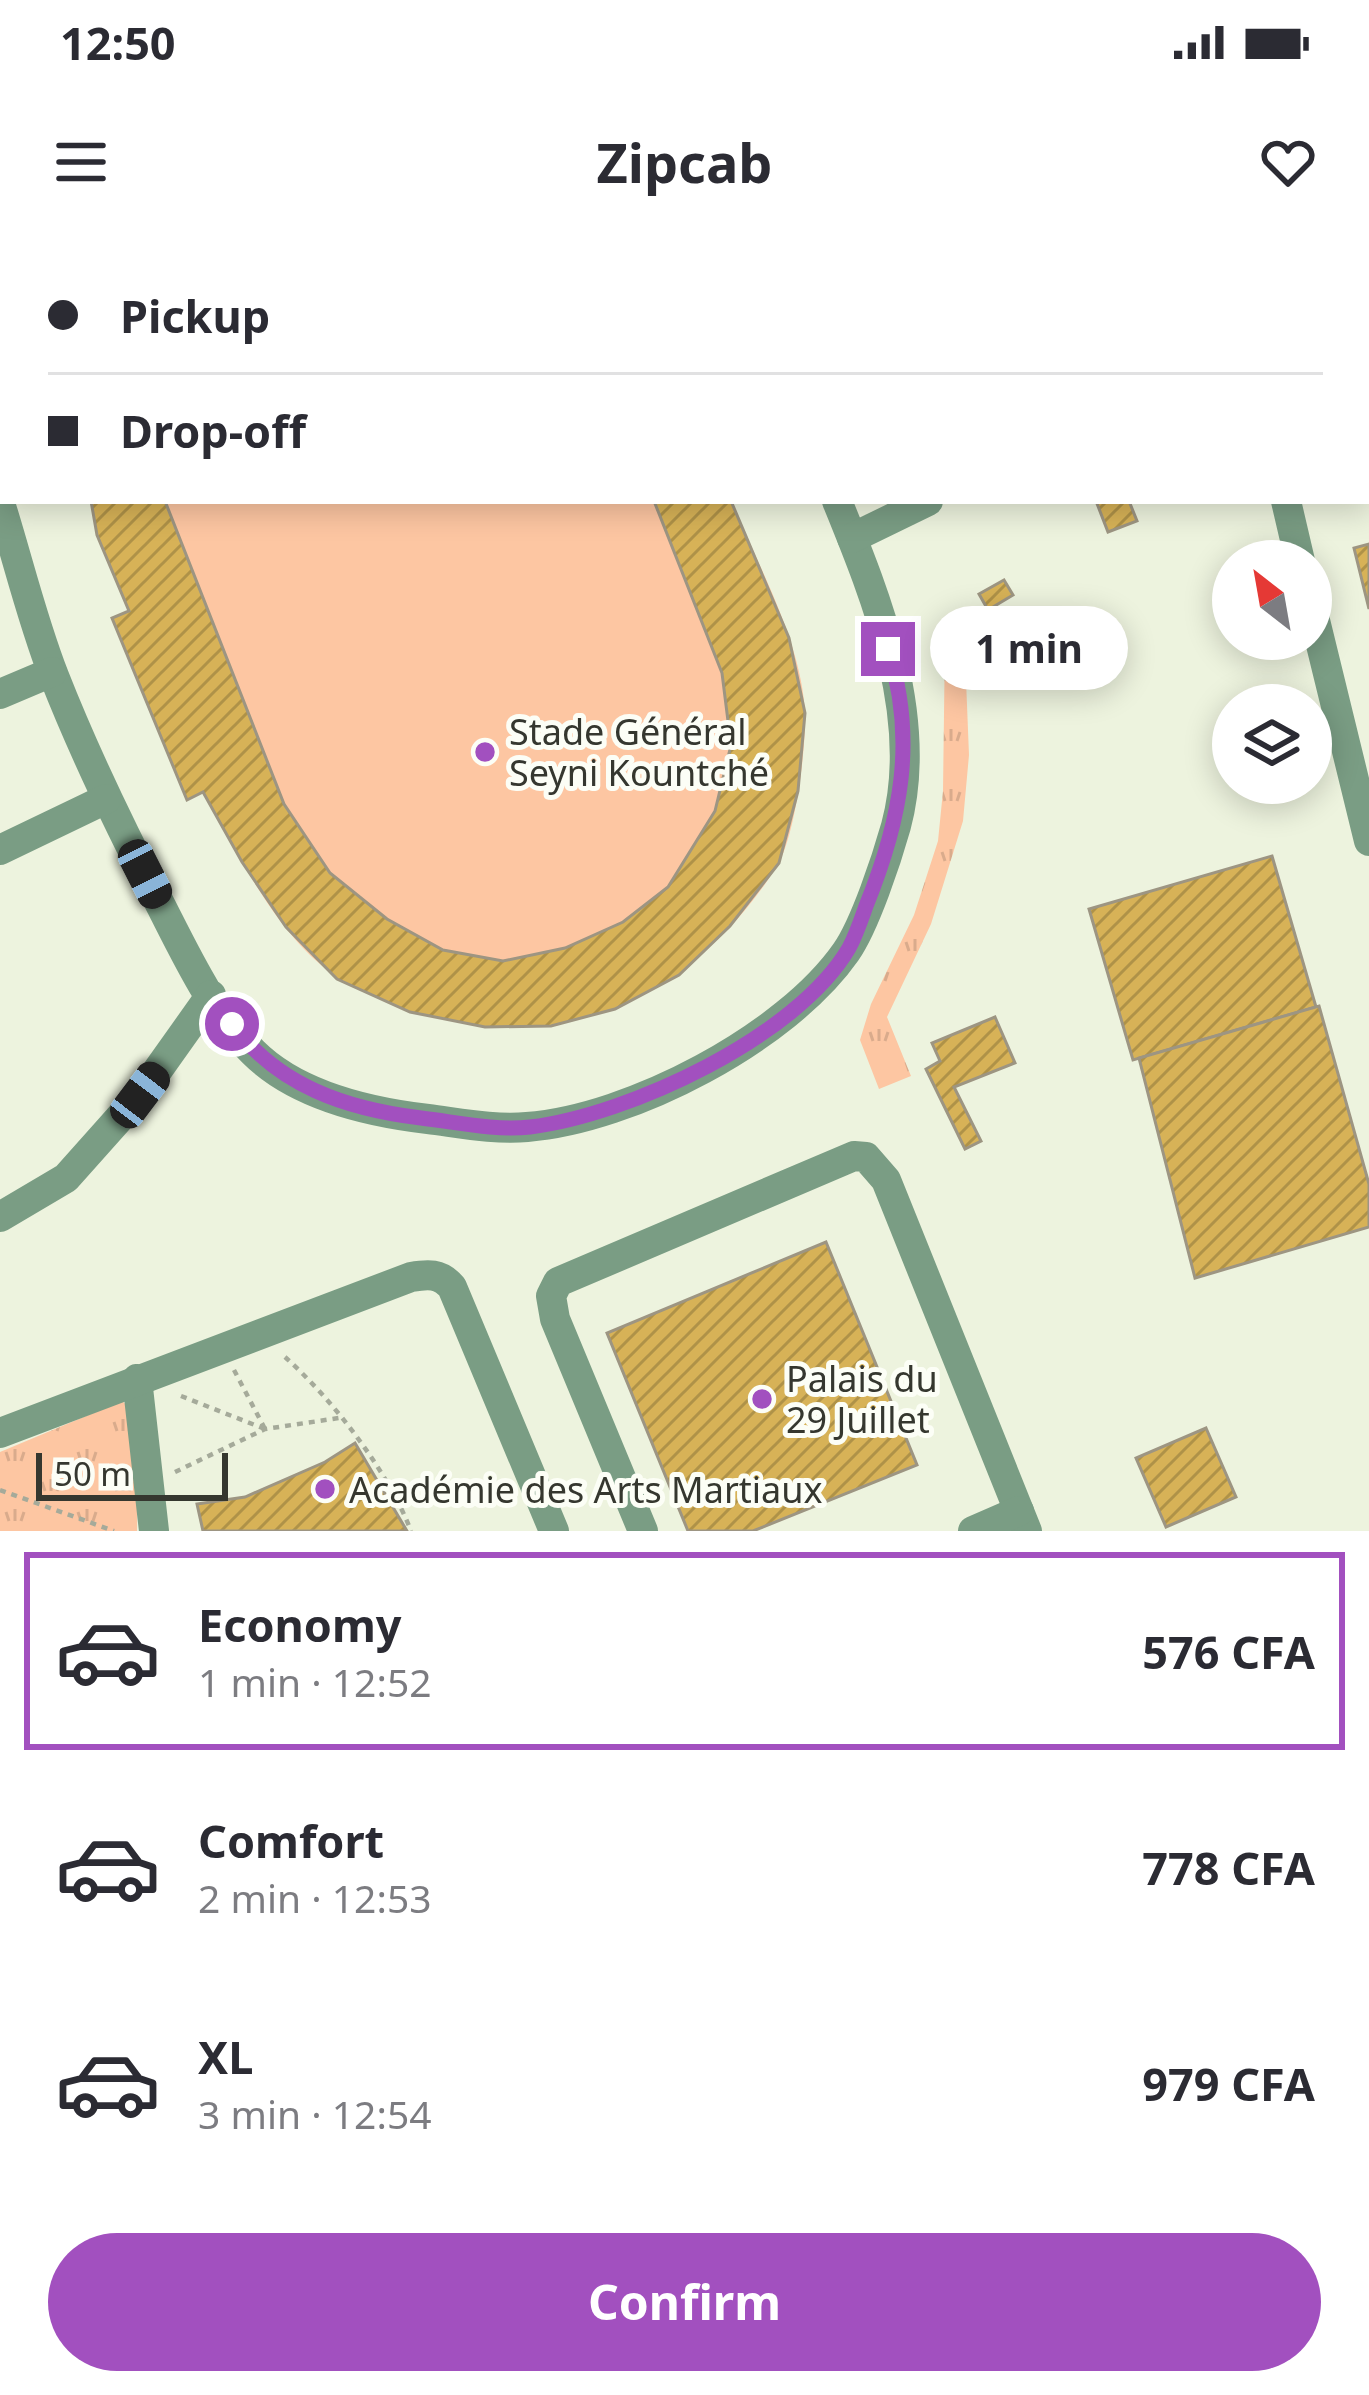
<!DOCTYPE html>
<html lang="en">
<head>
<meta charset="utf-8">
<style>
	:root { --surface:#fff; --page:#f2f2f3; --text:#2b2b33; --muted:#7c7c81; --line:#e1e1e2; --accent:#a250bf }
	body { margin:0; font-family:"Noto Sans",sans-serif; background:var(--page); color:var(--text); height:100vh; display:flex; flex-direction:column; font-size:45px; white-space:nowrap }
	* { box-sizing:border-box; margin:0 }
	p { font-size:39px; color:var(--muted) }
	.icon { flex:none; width:66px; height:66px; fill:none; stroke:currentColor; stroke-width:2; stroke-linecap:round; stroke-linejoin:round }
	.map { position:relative; height:1291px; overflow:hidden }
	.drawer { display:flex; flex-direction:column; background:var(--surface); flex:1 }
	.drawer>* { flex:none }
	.guide { position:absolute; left:0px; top:0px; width:1371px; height:264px; box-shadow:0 6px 30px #0003; display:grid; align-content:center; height:264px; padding:0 48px; background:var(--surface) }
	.needle { width:78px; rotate:329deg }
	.tools { position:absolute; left:1212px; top:300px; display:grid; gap:24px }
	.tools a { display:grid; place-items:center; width:120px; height:120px; border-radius:50%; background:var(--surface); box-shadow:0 6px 30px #0003; font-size:60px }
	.scale { position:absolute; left:36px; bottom:30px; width:192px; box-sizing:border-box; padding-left:12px; border:6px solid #35372f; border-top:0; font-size:33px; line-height:42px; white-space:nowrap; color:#35372f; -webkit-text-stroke:9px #fcfef6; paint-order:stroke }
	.end { position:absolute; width:54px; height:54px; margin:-27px; border:15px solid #a250bf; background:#fff; box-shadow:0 0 0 6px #fff }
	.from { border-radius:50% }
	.bubble { position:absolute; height:84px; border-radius:42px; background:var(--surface); box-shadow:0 6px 30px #0003; font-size:39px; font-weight:700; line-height:84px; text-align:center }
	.car { position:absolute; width:36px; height:72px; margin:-36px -18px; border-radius:15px; box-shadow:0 0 9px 3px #0007; background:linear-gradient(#222 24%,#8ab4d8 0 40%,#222 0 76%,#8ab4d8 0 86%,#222 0) }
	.guide b { display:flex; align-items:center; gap:42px; height:114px; font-size:45px }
	.guide b+b { border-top:3px solid var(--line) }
	.guide i { width:30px; height:30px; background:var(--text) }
	ul { padding:21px 0 0; list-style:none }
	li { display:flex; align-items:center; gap:36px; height:198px; margin:0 24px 18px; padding:0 24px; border:6px solid transparent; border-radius:0px }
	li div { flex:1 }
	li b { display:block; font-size:45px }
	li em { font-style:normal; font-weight:700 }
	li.current { border-color:var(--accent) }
	li>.icon { width:108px; height:108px; stroke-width:1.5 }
	.primary-button { display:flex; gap:24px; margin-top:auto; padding:24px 48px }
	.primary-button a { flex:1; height:138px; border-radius:72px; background:var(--accent); color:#fff; font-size:48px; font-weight:700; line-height:138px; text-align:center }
	.status { display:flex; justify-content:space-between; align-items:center; height:84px; padding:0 60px; background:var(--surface); direction:ltr }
	.status svg { height:33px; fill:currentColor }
	header { display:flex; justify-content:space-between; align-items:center; height:156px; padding:0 48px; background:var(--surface); font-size:54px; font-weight:700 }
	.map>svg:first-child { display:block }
</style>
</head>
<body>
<div class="status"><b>12:50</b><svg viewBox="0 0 49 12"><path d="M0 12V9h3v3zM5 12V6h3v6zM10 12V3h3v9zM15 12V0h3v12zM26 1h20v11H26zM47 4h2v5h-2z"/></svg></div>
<header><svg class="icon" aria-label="menu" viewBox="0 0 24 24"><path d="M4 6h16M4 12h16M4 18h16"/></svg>Zipcab<svg class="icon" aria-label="heart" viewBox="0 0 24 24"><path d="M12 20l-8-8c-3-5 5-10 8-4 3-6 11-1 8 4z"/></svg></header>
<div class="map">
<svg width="1369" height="1291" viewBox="0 0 1369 1291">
	<defs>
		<pattern id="grass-tufts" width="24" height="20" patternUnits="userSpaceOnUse" patternTransform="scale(3)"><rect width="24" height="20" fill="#fdc6a2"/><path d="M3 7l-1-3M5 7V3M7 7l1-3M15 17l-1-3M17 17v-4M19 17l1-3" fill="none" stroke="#d9ab8c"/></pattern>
		<pattern id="building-hatch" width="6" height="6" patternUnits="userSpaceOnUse" patternTransform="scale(3)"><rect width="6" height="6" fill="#d7b257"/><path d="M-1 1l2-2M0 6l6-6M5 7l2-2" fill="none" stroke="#af9248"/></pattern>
	</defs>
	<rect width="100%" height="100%" fill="#edf3de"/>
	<g fill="url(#grass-tufts)">
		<path d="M964 390 969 515 963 581 931 684 887 777 911 836 879 849 860 800 871 764 914 675 938 601 943 551 945 398Z"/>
		<path d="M122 1161 129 1167 138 1222 137 1291H0V1212Z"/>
	</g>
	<g fill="#fdc6a2">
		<path d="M164 0H604L607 3H161Z"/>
		<path d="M91 261H731C758 325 803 405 805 475 806 510 795 597 777 626 715 726 610 794 490 787 468 785 443 773 421 766 395 757 356 752 335 736 275 693 239 616 204 552L187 560 112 378 129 370 97 295Z"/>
	</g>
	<g fill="url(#building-hatch)" stroke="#9d9582" stroke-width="3">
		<path d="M164 0H276L161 3Z"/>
		<path d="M478 0H604L607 3H486Z"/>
		<path d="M91 261H165L284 564 330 633 387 679 443 710 503 721 565 708 623 682 668 647 715 571 731 505 722 433 654 261H731L789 398 805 473 798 551 779 623 730 686 679 735 615 769 551 786 485 787 410 772 337 739 286 687 242 622 203 552 187 560 112 378 129 371 97 295Z"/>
		<path d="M1096 261H1129L1137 281 1108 292Z"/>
		<path d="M1369 304V369L1354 308Z"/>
		<path d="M1004 340 1013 355 988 370 979 354Z"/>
		<path d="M1272 616 1316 767 1133 820 1089 669Z"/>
		<path d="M1319 766 1369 944V987L1195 1038 1139 818Z"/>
		<path d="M995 777 1015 823 954 847 981 901 965 909 926 829 940 821 932 803Z"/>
		<path d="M826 1002 917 1225 753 1291H688L607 1093Z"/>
		<path d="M1206 1188 1236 1257 1166 1287 1136 1218Z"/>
		<path d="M355 1203 407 1291H203L197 1264 245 1257 325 1222Z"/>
	</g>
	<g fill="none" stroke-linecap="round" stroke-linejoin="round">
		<g stroke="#a5aa9a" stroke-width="4.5" stroke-dasharray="6 6" stroke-linecap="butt">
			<path d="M285 1117C333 1160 388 1231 411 1291"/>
			<path d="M234 1130 265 1189"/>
			<path d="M181 1156 265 1189"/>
			<path d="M175 1232 265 1189 339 1178"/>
			<path d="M0 1250 114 1291"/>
		</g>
		<g stroke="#7a9d84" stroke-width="30">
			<path d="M727 0 729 3"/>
			<path d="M1207 0 1208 3"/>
			<path d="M41 3 42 0"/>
			<path d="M995 3 1003 0"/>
			<path d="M0 124 3 110"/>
			<path d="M1286 261 1300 321"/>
			<path d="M0 263C18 320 32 380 54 436 85 515 122 591 161 666 186 715 213 773 253 812 297 856 368 872 428 879 460 883 495 890 527 887 631 879 786 798 846 712 865 685 887 618 896 586 925 478 877 359 837 261"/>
			<path d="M852 298 928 261"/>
			<path d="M1311 364 1369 601"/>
			<path d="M0 454 52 432"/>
			<path d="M0 610 106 559"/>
			<path d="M0 977 66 938 140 855 211 755"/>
			<path d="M137 1139 154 1291"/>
			<path d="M0 1193 411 1037C428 1034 440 1033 452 1047L554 1291"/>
			<path d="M643 1291 555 1079 551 1056 558 1042 854 916 866 917 886 940 1027 1291"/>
			<path d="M973 1291 1019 1271"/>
		</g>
	</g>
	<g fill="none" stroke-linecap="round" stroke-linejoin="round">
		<path stroke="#a250bf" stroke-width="15" d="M232 784C278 846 346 869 421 878 456 882 495 891 530 887 629 875 797 797 849 708 856 695 861 680 866 666 901 580 917 499 888 409"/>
	</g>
	<g fill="#a250bf" stroke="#fcfef6" stroke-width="4.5">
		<circle cx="485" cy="512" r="12"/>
		<circle cx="762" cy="1159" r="12"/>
		<circle cx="325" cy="1249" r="12"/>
	</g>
	<g text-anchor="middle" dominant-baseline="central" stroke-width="10" stroke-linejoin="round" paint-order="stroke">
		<g font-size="36" fill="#35372f" stroke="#fcfef6" text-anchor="start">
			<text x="509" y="491">Stade Général<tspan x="509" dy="41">Seyni Kountché</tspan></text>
			<text x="786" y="1138">Palais du<tspan x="786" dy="41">29 Juillet</tspan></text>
			<text x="349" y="1249">Académie des Arts Martiaux</text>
		</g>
	</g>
</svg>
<div class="tools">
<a><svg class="needle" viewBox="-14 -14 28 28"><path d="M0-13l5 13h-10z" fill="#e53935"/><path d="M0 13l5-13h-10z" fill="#7c7c81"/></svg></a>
<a><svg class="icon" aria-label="layers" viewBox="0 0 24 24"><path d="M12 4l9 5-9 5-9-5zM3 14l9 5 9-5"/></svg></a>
</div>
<div class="scale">50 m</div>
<i class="end from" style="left:232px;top:784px"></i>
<i class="end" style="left:888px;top:409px"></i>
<div class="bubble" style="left:930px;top:366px;width:198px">1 min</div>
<i class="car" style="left:145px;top:634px;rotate:153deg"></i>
<i class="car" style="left:140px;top:855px;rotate:37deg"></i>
<div class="guide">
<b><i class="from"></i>Pickup</b>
<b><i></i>Drop-off</b>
</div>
</div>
<section class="drawer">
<ul>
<li class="current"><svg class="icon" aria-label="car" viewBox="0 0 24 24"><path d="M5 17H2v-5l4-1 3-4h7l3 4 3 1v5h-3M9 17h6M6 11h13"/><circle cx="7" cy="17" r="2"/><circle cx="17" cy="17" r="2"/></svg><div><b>Economy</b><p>1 min · 12:52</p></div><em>576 CFA</em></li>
<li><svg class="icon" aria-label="car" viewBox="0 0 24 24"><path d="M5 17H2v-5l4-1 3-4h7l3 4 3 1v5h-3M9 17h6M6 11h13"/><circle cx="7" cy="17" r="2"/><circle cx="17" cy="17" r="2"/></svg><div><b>Comfort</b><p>2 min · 12:53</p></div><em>778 CFA</em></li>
<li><svg class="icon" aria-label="car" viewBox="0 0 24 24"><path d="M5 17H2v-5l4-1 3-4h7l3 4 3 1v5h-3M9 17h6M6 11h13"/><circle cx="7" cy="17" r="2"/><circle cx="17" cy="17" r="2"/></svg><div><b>XL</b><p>3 min · 12:54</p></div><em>979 CFA</em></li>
</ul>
<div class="primary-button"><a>Confirm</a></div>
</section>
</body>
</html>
